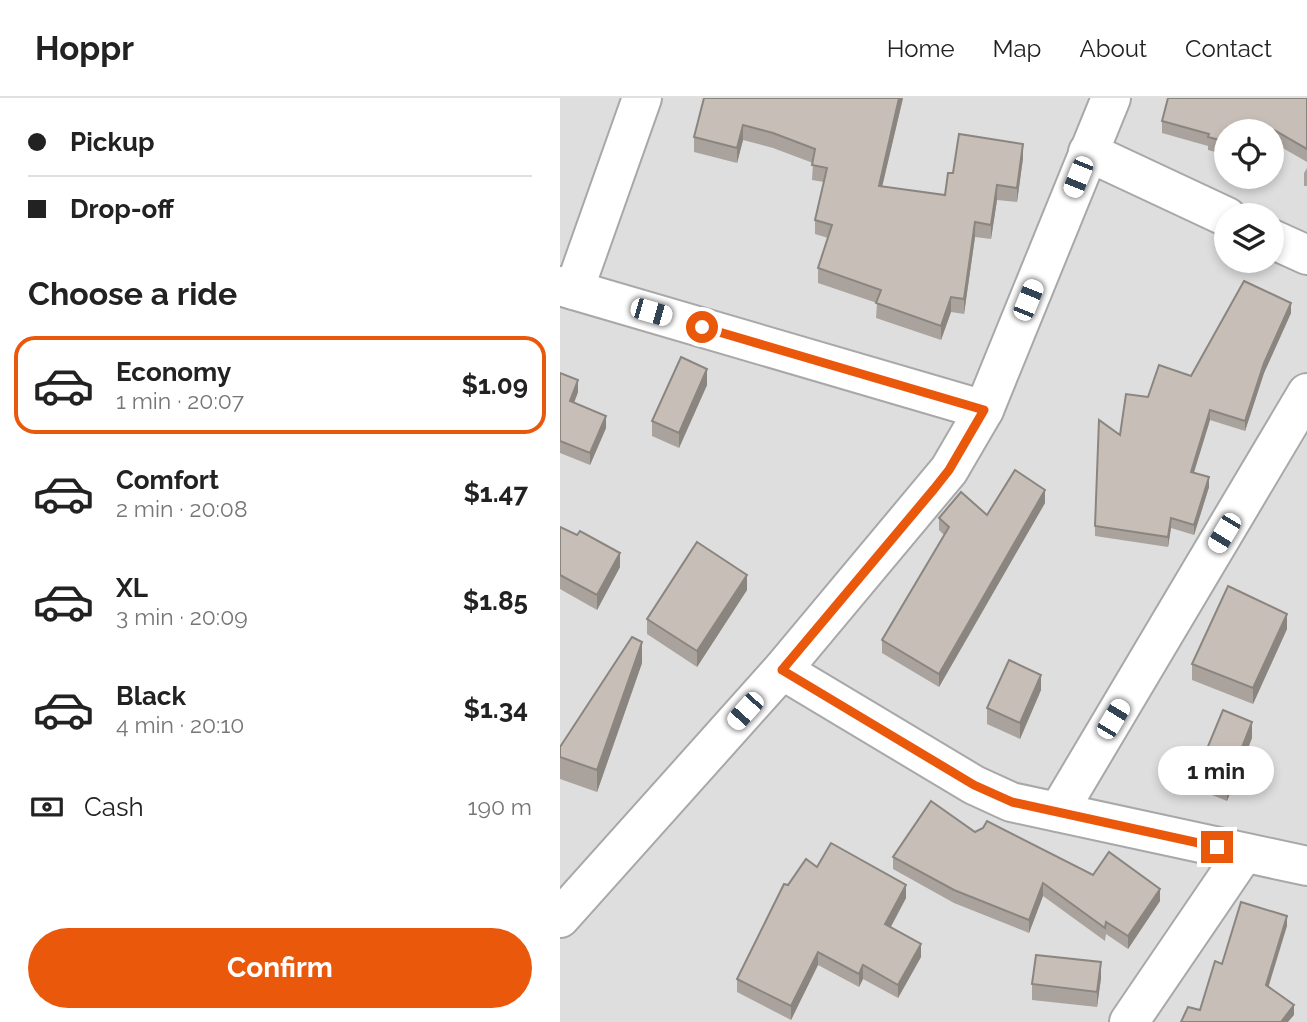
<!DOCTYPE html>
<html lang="en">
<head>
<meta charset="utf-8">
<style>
	:root { --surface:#fff; --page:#f6f6f6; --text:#222; --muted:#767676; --line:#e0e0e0; --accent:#ea580c }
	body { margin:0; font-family:Raleway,sans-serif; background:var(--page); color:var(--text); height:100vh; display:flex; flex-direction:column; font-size:26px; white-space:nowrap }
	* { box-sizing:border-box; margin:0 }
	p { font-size:23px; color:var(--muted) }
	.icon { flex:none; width:38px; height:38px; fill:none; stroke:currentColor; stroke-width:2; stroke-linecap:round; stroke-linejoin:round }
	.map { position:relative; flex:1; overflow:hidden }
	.sheet { display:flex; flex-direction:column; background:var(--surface); width:560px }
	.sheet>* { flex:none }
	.hud { display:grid; align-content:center; height:154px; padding:0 28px; background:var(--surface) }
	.controls { position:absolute; left:654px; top:21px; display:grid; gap:14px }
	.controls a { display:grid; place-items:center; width:70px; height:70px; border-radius:50%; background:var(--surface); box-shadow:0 4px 10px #0003; font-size:35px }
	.end { position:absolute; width:32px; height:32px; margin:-16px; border:9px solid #ea580c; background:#fff; box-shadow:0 0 0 4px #fff }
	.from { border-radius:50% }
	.bubble { position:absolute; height:49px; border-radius:24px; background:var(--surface); box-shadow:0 4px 10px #0003; font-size:23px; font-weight:700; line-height:49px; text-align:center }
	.car { position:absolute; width:21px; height:42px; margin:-21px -10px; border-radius:9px; box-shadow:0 0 5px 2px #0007; background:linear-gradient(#fff 24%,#345 0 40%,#fff 0 76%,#345 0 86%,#fff 0) }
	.hud b { display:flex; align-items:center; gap:24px; height:66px; font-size:26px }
	.hud b+b { border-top:2px solid var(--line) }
	.hud i { width:18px; height:18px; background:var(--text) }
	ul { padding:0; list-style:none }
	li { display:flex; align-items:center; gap:21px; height:98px; margin:0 14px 10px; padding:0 14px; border:4px solid transparent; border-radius:21px }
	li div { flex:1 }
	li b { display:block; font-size:26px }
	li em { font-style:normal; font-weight:700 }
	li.selected { border-color:var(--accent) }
	li>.icon { width:63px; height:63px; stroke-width:1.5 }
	h2 { padding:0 28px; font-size:32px; line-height:84px }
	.pay { display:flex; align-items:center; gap:18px; height:77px; padding:0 28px; font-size:26px }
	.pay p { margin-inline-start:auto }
	.cta { display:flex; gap:14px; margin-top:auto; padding:14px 28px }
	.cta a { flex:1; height:80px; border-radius:42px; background:var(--accent); color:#fff; font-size:28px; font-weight:700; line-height:80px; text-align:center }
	header { display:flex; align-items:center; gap:42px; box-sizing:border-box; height:98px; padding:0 35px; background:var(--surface); border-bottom:2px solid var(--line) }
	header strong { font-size:33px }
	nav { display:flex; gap:38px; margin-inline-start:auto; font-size:24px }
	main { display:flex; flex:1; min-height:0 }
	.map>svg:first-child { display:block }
</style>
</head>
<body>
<header>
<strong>Hoppr</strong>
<nav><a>Home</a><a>Map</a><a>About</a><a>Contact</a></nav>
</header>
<main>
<section class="sheet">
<div class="hud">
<b><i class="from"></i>Pickup</b>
<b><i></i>Drop-off</b>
</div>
<h2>Choose a ride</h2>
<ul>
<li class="selected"><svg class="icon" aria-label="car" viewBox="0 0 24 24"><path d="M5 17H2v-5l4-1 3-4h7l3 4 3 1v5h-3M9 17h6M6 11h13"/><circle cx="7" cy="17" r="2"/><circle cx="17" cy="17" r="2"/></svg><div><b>Economy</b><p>1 min · 20:07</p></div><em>$1.09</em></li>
<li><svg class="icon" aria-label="car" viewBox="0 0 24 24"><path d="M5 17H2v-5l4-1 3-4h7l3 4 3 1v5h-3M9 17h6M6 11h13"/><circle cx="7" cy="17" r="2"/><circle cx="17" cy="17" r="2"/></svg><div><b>Comfort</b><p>2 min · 20:08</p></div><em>$1.47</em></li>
<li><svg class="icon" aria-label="car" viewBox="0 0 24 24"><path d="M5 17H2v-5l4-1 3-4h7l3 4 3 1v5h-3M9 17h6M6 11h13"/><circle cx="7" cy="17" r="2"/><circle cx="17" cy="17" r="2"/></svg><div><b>XL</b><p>3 min · 20:09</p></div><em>$1.85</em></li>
<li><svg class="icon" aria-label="car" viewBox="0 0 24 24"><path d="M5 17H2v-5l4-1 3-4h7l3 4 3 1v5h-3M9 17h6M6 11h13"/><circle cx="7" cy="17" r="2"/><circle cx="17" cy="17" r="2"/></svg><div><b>Black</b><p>4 min · 20:10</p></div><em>$1.34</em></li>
</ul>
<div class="pay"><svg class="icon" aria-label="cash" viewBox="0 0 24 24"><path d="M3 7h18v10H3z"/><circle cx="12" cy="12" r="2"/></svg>Cash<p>190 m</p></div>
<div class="cta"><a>Confirm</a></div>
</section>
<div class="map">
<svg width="747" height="924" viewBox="0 0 747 924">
	<rect width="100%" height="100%" fill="#f1eee8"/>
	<path fill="#dfdede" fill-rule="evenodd" d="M0 0H747V924H0ZM667 33H712V79H667ZM667 117H712V163H667Z"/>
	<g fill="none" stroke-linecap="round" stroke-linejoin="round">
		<g stroke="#a8a8a8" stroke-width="42">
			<g id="minor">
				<path d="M528 54 667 119"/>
				<path d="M712 141 747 157"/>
				<path d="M0 188 424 312"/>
				<path d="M14 192 82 0"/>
				<path d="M222 572 414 687 451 704 747 768"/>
				<path d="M498 714 747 295"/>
				<path d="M0 820 222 572 389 372 424 312 551 0"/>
				<path d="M569 924 684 755"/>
			</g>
		</g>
		<use href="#minor" stroke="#fff" stroke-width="38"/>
	</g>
	<g fill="#aaa39d">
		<path d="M144 0H343L322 88 385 97 393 75 463 60 457 104 437 102 431 141 415 139 404 216 391 214 381 242 316 220 317 205 258 185V170L268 140 255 136V122L264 84 252 82 253 65 213 50 183 42 177 65 134 54V39Z"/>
		<path d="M747 0V64L714 45 667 33V57L648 52V48L602 35V23Z"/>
		<path d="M747 70V88H744V75Z"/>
		<path d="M731 215 704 275 685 333 650 322 634 374 649 389 634 437 611 430 608 449 535 438V428L560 337 588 299 631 278Z"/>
		<path d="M0 275 18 294 14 305 46 330 30 367 0 355Z"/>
		<path d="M147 287 119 350 92 338V323Z"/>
		<path d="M485 405 379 589 322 555V542L384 437 379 432V420L427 417Z"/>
		<path d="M0 429 60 469 37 512 0 491Z"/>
		<path d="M187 492 137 569 87 536V521Z"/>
		<path d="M727 531 693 606 632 582V566Z"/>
		<path d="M82 565 37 694 0 681V649Z"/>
		<path d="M481 592 460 641 427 626V610Z"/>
		<path d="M692 640 667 703 637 691V675Z"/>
		<path d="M415 734 533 777 600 803 568 851 546 836 545 843 483 798 469 835 394 805 333 771V759Z"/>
		<path d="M257 769 346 800 331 829 361 859 338 900 303 881 299 889 258 867 231 922 177 894V881L228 787Z"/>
		<path d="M541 880 537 909 472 902V886Z"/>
	</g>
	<g fill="#8b8580">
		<path d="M339 0H343L319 102V88Z"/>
		<path d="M183 27V42L177 65V50Z"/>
		<path d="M714 32V45L712 47V34Z"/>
		<path d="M463 46V60L457 104V90Z"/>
		<path d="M437 87V102L431 141V127Z"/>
		<path d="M415 124V139L404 216V201Z"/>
		<path d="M391 199V214L381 242V228Z"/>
		<path d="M731 205V215L704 275 685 333V323L704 265Z"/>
		<path d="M147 271V287L119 350V335Z"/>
		<path d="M18 282V294L10 315V303Z"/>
		<path d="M650 312V322L631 384V374Z"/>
		<path d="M46 318V330L30 367V355Z"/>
		<path d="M649 379V389L634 437V427Z"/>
		<path d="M485 392V405L379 589V576Z"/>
		<path d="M611 420V430L608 449V439Z"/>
		<path d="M60 455V469L37 512V497Z"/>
		<path d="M187 477V492L137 569V553Z"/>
		<path d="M727 516V531L693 606V590Z"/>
		<path d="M82 544V565L37 694V672Z"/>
		<path d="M481 577V592L460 641V625Z"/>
		<path d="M692 624V640L667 703V687Z"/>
		<path d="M483 785V798L469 835V822Z"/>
		<path d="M346 787V800L325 839V826Z"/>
		<path d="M600 791V803L568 851V838Z"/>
		<path d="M727 818V828L706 897V887Z"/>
		<path d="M361 846V859L338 900V887Z"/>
		<path d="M258 854V867L231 922V908Z"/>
		<path d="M541 864V880L537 909V894Z"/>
		<path d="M303 867V881L299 889V876Z"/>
		<path d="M734 907V917L728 924H721Z"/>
	</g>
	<g fill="#c6beb7" stroke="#8b8580" stroke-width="2">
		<path d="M144 0H339L319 88 385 97 388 75H393L399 36 463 46 457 90 437 87 431 127 415 124 404 201 391 199 381 228 316 205 321 192 258 170 272 127 255 122 267 70 252 67 255 51 213 35 183 27 177 50 134 39Z"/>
		<path d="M608 0H747V51L714 32 712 34V33H667V44L648 39 649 36 602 23Z"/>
		<path d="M684 183 731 205 704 265 685 323 650 312 631 374 649 379 634 427 611 420 608 439 535 428 539 322 560 337 566 296 588 299 599 267 631 278Z"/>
		<path d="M121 259 147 271 119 335 92 323Z"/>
		<path d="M0 275 18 282 10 303 46 318 30 355 0 343Z"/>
		<path d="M455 372 485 392 379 576 322 542 389 429 379 420 401 394 427 417Z"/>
		<path d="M0 429 17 437 20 433 60 455 37 497 0 477Z"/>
		<path d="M137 444 187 477 137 553 87 521Z"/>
		<path d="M668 488 727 516 693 590 632 566Z"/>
		<path d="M72 539 82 544 37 672 0 659V649Z"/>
		<path d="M449 562 481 577 460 625 427 610Z"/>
		<path d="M663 612 692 624 667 687 637 675Z"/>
		<path d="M371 703 415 734 423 730 427 723 533 777 549 754 600 791 568 838 546 824 545 830 483 785 469 822 394 792 333 759Z"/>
		<path d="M271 745 346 787 325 826 361 846 338 887 303 867 299 876 258 854 231 908 177 881 224 786 228 787 246 761 257 769Z"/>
		<path d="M681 804 727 818 706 887 734 907 721 924H621L628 909 640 912 655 863 662 866Z"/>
		<path d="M476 857 541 864 537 894 472 886Z"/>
	</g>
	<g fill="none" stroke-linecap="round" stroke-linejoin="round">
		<path stroke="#ea580c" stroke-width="9" d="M142 229 424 312 389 372 374 391 222 572 414 687 452 704 657 749"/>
	</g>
</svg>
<div class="controls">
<a><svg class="icon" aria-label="locate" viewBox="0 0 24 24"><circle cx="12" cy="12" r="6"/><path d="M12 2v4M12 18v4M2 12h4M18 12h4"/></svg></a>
<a><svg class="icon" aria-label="layers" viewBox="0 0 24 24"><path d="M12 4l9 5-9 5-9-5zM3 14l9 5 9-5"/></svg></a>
</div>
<i class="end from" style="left:142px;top:229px"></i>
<i class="end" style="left:657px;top:749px"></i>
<div class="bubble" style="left:598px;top:648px;width:116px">1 min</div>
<i class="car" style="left:518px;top:79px;rotate:202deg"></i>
<i class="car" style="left:468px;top:202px;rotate:22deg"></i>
<i class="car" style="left:91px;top:214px;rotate:106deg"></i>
<i class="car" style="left:664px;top:435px;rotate:211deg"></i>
<i class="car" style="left:185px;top:613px;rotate:222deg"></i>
<i class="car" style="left:553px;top:621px;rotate:31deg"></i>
</div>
</main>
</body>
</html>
